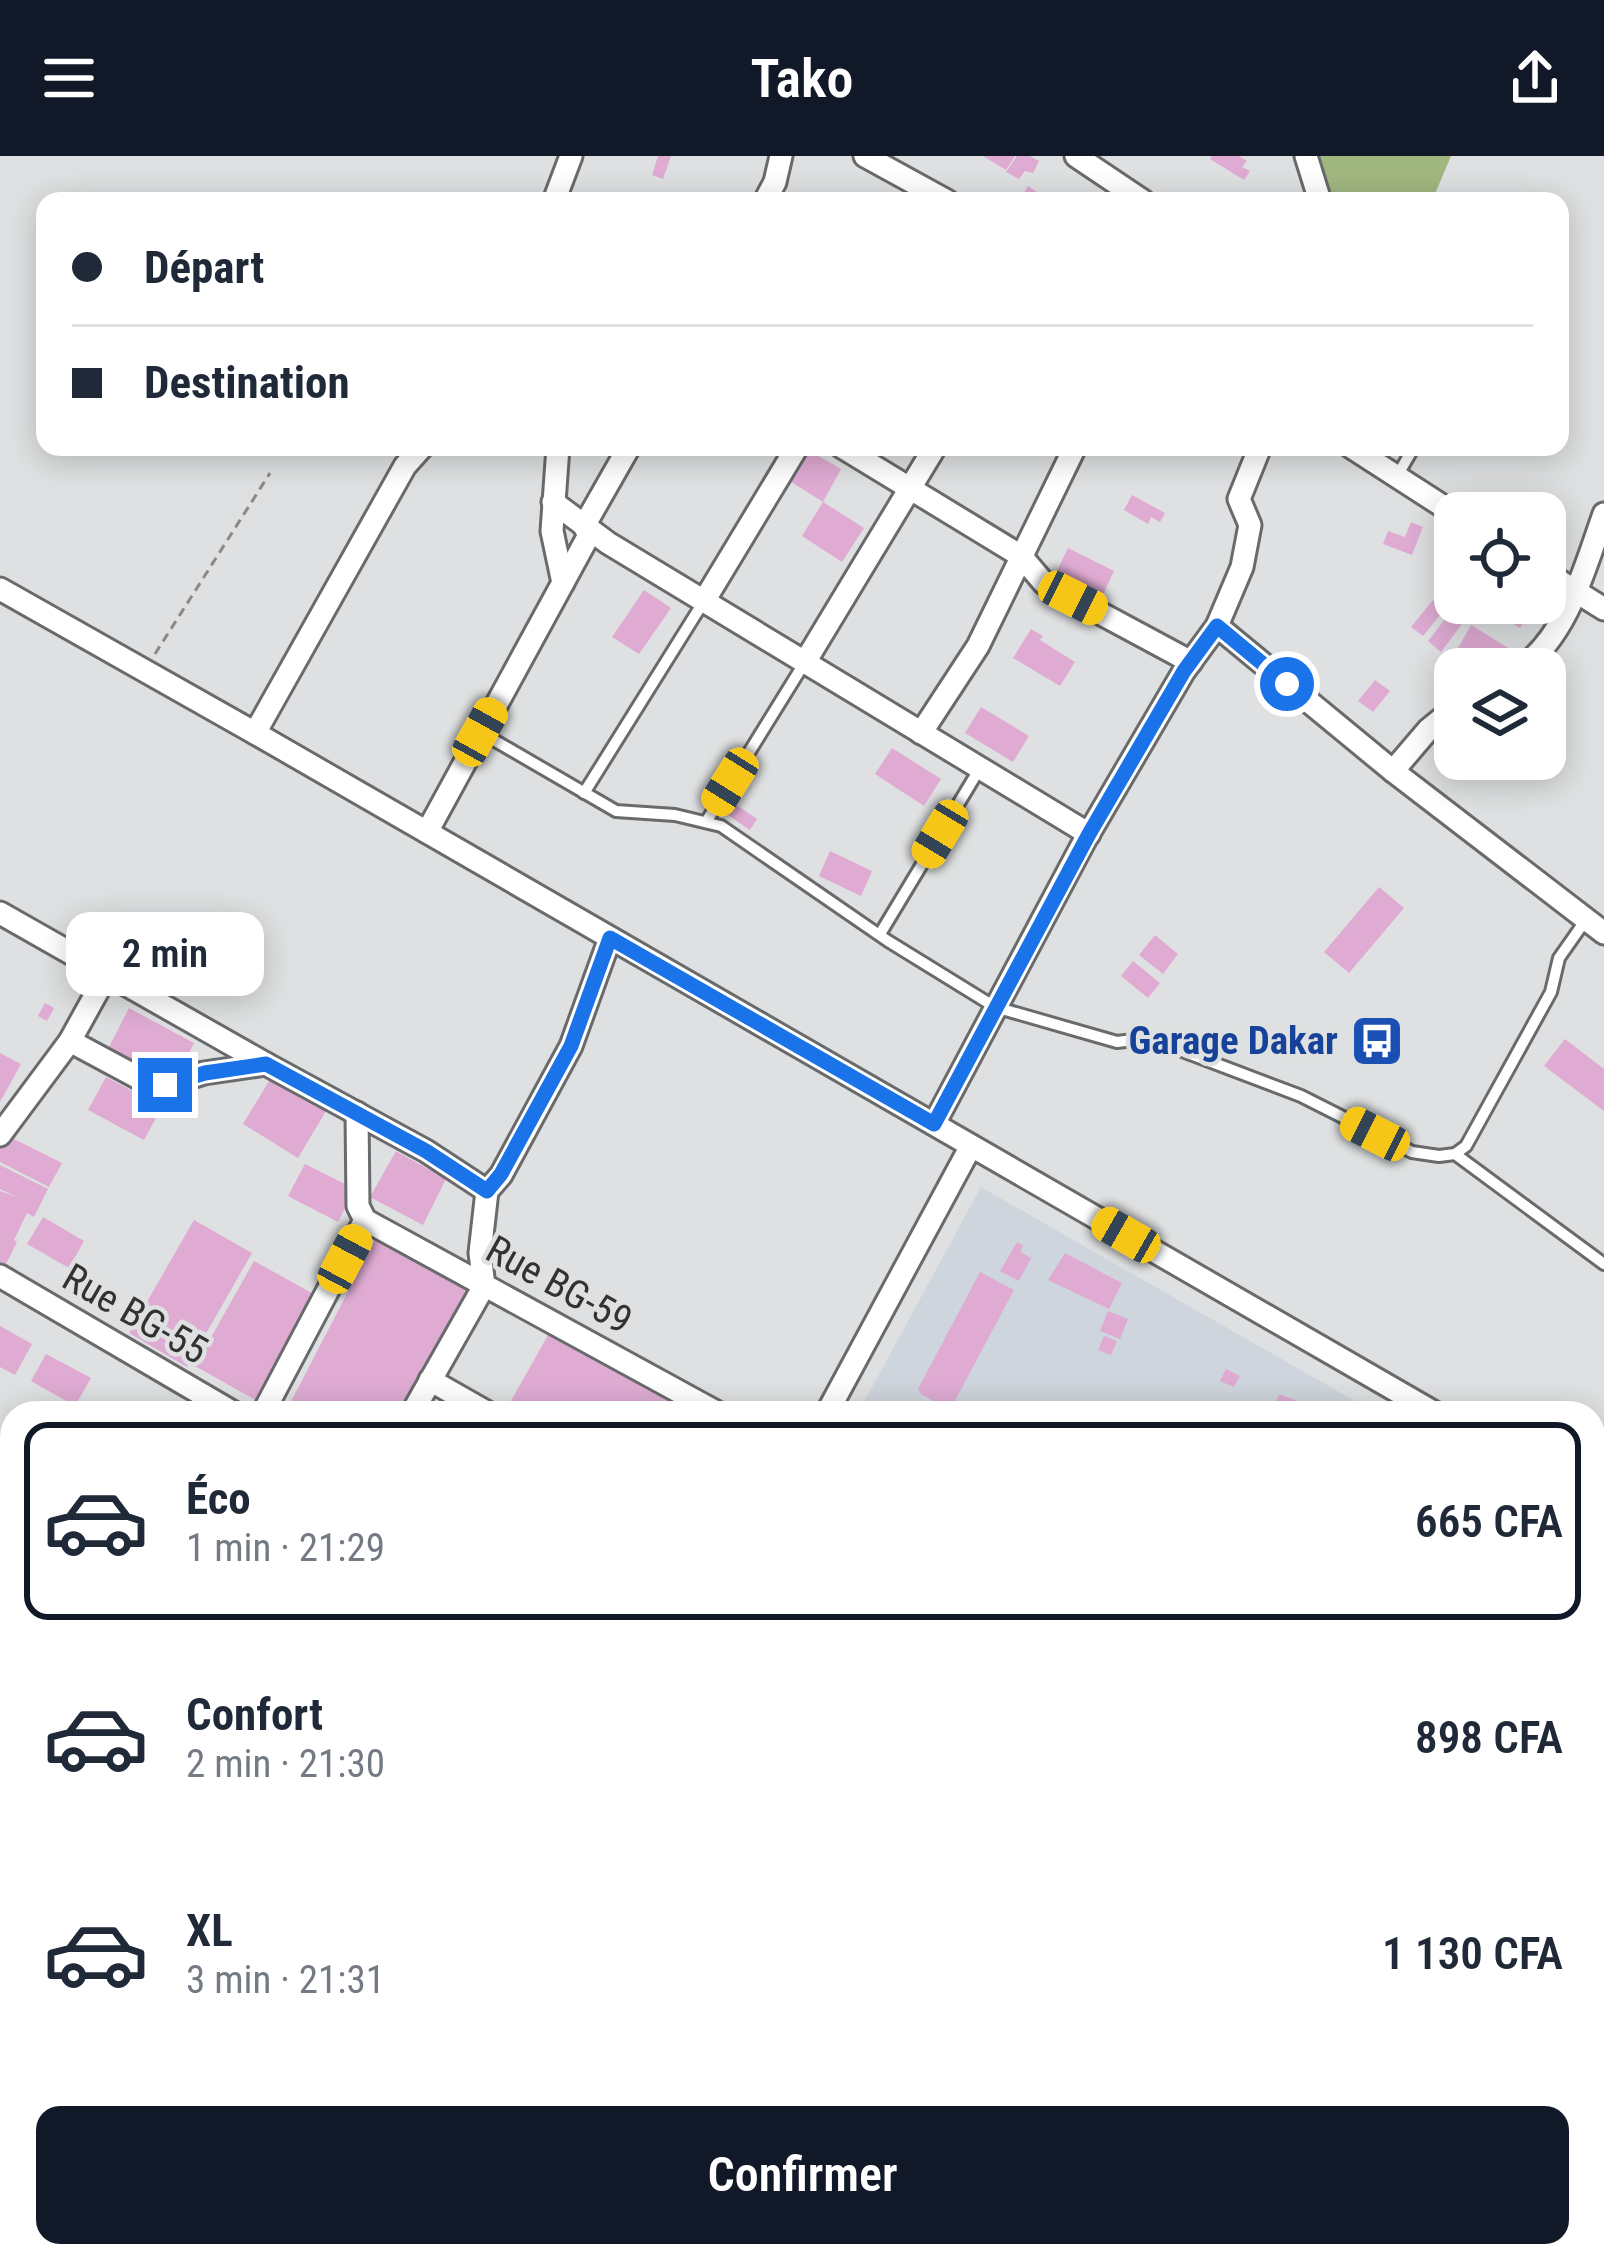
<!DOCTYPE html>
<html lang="fr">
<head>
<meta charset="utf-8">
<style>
	:root { --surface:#fff; --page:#f2f2f3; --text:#1f2937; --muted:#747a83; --line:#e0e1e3; --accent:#111827 }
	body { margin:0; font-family:"Roboto Condensed",sans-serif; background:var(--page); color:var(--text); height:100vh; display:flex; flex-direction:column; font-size:45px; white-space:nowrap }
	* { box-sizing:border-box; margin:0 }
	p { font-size:39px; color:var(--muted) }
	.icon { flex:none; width:66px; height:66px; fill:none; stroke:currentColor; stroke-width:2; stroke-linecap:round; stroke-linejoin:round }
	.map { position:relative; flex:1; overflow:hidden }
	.panel { position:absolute; left:0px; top:1245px; width:1605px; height:867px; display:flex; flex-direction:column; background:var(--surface); border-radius:36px 36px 0 0; box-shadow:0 6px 30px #0003 }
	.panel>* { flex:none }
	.guide { position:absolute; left:36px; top:36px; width:1533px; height:264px; border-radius:24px; box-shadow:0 6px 30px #0003; display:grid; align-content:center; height:264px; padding:0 36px; background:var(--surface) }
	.fabs { position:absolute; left:1434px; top:336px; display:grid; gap:24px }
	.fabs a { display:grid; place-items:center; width:132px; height:132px; border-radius:24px; background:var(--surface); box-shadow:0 6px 30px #0003; font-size:60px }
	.end { position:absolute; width:54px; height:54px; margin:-27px; border:15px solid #1a73e8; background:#fff; box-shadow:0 0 0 6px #fff }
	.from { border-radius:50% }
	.bubble { position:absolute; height:84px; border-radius:24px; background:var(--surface); box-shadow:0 6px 30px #0003; font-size:39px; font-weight:600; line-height:84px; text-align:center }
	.car { position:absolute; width:36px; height:72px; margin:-36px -18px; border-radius:15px; box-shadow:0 0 9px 3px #0007; background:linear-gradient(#f5c518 24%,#345 0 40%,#f5c518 0 76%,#345 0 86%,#f5c518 0) }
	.guide b { display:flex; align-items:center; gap:42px; height:114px; font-size:45px }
	.guide b+b { border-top:3px solid var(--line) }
	.guide i { width:30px; height:30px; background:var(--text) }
	ul { padding:21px 0 0; list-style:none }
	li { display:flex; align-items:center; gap:36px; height:198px; margin:0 24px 18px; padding:0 12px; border:6px solid transparent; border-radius:24px }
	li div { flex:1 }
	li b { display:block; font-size:45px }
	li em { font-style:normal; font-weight:600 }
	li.active { border-color:var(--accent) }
	li>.icon { width:108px; height:108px; stroke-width:1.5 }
	.primary-button { display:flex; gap:24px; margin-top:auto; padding:24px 36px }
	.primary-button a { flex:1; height:138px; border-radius:24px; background:var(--accent); color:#fff; font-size:48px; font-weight:600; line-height:138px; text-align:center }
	header { display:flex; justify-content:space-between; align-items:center; height:156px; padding:0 36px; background:var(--accent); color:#fff; font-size:54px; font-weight:600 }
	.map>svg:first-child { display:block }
</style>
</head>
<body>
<header><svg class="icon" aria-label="menu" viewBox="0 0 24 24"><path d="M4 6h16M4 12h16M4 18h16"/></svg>Tako<svg class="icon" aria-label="share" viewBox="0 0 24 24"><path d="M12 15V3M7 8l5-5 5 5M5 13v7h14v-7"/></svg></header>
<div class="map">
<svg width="1604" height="2110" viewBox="0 0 1604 2110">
	<rect width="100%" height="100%" fill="#dfe0e1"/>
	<path fill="#cfd5dc" d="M981 1031 1376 1257H858Z"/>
	<path fill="#a1b780" d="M1318 0H1451L1432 45H1332Z"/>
	<g fill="#dfabd3">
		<path d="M658 0H671L663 23 652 19Z"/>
		<path d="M983 0H1015L1006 14Z"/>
		<path d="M1017 0H1030L1039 5 1033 17 1025 15 1019 23 1006 16Z"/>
		<path d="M1212 0H1239L1247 5 1242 11 1250 15 1244 24 1210 3Z"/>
		<path d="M1028 30 1051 45H1019Z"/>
		<path d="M803 291 841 313 823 346 864 372 842 406 802 380 823 346 785 322Z"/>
		<path d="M1132 339 1165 357 1160 366 1151 361 1148 368 1124 354Z"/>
		<path d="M1411 366 1423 371 1412 399 1383 388 1388 375 1405 381Z"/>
		<path d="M1068 392 1114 415 1101 443 1054 421Z"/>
		<path d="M644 434 671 452 639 498 612 481Z"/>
		<path d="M1433 444 1445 453 1423 480 1411 471Z"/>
		<path d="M1502 447H1520L1510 465 1496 457Z"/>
		<path d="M1523 447H1534L1520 472 1512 467Z"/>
		<path d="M1449 458 1462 468 1441 496 1428 485Z"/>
		<path d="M1471 469 1510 493 1498 513H1475L1483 499 1475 498 1470 508 1454 499Z"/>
		<path d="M1031 473 1043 480 1040 484 1075 506 1060 530 1013 502Z"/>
		<path d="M1375 524 1390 535 1373 556 1358 545Z"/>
		<path d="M981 551 1029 580 1013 606 965 577Z"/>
		<path d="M892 592 941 623 924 650 875 618Z"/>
		<path d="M729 644 757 663 750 674 722 655Z"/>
		<path d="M830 695 872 715 861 740 819 720Z"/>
		<path d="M1379 731 1404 752 1349 817 1324 796Z"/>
		<path d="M1155 779 1178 798 1163 818 1139 799Z"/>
		<path d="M1133 805 1160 827 1148 842 1121 820Z"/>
		<path d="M45 847 54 852 47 865 38 860Z"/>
		<path d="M129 852 194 887 174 927 107 895Z"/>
		<path d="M1565 883 1604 913V955L1544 910Z"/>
		<path d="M0 897 21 908 0 946Z"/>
		<path d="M274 917 329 950 298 1002 243 968Z"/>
		<path d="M106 921 162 951 144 984 88 954Z"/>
		<path d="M6 979 62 1007 49 1031 0 1006V991Z"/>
		<path d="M396 995 446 1023 423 1069 370 1041Z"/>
		<path d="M305 1008 355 1033 338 1066 288 1040Z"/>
		<path d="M0 1009 48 1033 34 1061 27 1057 14 1084 17 1086 0 1120V1035L17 1041 0 1033Z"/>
		<path d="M43 1061 84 1085 69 1112 27 1088Z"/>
		<path d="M194 1064 252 1097 187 1211 129 1177Z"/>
		<path d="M379 1076 475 1130 407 1257H285Z"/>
		<path d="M1017 1086 1023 1090 1020 1096 1031 1102 1019 1125 1000 1115Z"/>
		<path d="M1065 1097 1122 1127 1109 1153 1048 1124Z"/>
		<path d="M254 1105 319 1141 261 1247 195 1210Z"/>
		<path d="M980 1116 1014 1134 950 1254 921 1238 918 1233Z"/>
		<path d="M1108 1155 1128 1163 1120 1183 1100 1175Z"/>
		<path d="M0 1170 32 1188 15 1219 0 1211Z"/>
		<path d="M552 1172 706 1257H517L507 1252Z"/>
		<path d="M1104 1180 1117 1185 1111 1199 1098 1194Z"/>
		<path d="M46 1198 91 1222 75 1250 31 1225Z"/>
		<path d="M1226 1213 1240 1220 1234 1231 1220 1225Z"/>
		<path d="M1279 1238 1329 1257H1272Z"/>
		<path d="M440 1241 469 1257H432Z"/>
		<path d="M1604 1443V1496L1593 1515V1462Z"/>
		<path d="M7 1457 12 1460V1508L0 1500V1468Z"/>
		<path d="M1593 1594 1604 1599 1593 1618Z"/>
		<path d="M12 1626V1677L0 1670V1645Z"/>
		<path d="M0 1678 12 1685V1730L4 1744 0 1742Z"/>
		<path d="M0 1783 12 1789V1844L0 1838Z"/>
		<path d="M0 1976 12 1982 6 1993 12 1996V2008L5 2022 0 2020Z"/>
		<path d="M12 2038V2091L8 2089 4 2097 0 2094V2060Z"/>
		<path d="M156 2100H166L181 2110H150Z"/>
		<path d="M417 2100H439L434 2110H417L413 2108Z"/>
		<path d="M764 2100H769L786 2110H758Z"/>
		<path d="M815 2100H859L878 2110H834Z"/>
		<path d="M1005 2100H1053L1048 2110H1016L1012 2108 1014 2104Z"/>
		<path d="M1096 2100H1116L1111 2110H1094L1091 2109Z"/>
		<path d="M1126 2100H1168L1164 2108 1156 2104 1153 2110H1136L1123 2104Z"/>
		<path d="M1251 2100H1320L1330 2105 1327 2110H1245Z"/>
		<path d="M1332 2100H1377L1372 2110H1359L1346 2102 1342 2106Z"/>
	</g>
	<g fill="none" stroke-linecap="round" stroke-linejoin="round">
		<g stroke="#696a6b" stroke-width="16">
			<g id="lane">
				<path d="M1397 320 1414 291"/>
				<path d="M480 576 616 655 675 659 721 670 888 785 995 851 1117 886 1142 883 1156 885 1301 940 1412 996 1439 1000 1455 998 1466 990 1551 836 1559 802 1585 765"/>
				<path d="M584 637 704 445"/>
				<path d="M706 666 805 506"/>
				<path d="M880 778 980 612"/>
				<path d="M1455 998 1604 1108"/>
			</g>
		</g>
		<g stroke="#696a6b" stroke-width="27">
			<g id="street">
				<path d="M865 0 947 45"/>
				<path d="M1076 0 1143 45"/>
				<path d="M1306 0 1320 45"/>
				<path d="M554 45 571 0"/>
				<path d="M765 45 775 26 781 0"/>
				<path d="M558 291 552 375 563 427"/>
				<path d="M842 291 1021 400 1044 427 1191 506"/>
				<path d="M1351 291 1455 358"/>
				<path d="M553 346 608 387 1089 678"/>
				<path d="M1545 416 1604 453"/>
				<path d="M0 433 255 577 1435 1257"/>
				<path d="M704 445 797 291"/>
				<path d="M1217 470 1393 615 1604 777"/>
				<path d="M805 506 935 291"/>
				<path d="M1520 513C1568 479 1585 411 1604 358"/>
				<path d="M255 577 405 310 422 291"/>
				<path d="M921 577 978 490 1075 291"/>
				<path d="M1393 615 1428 574 1455 552"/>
				<path d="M427 676 589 379 584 370 629 291"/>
				<path d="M0 757 266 908 426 995 487 1035"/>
				<path d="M70 885 107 818"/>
				<path d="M357 957 358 1050 365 1064"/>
				<path d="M934 968 1085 684 1184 515 1217 470 1242 411 1250 369 1239 343 1260 291"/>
				<path d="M0 979 70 885 150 928 165 929 204 917 266 908"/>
				<path d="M365 1064 718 1257"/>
				<path d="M0 1120 234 1257"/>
				<path d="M430 1224 488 1257"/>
				<path d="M263 1257 365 1064"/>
				<path d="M412 1257 484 1130 480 1097 487 1035 501 1019 571 890 610 782"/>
				<path d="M827 1257 971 990"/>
				<path d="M1593 1348 1604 1354"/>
				<path d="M1593 1567 1604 1573"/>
				<path d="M0 1578 12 1585"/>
				<path d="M1593 1752 1604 1758"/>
				<path d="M0 1768 12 1775"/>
				<path d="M1593 1893 1604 1900"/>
				<path d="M0 1918 12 1897"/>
				<path d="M1593 1961 1604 1952"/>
				<path d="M580 2100 598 2110"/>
				<path d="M892 2100 910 2110"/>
				<path d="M1201 2100 1218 2110"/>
				<path d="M223 2101 240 2110"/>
				<path d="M61 2110 66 2100"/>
				<path d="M392 2110 398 2100"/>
				<path d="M710 2110 716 2100"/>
				<path d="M1081 2110 1086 2100"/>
				<path d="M1407 2110 1420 2100"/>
			</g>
		</g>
		<g stroke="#588060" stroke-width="45">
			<g id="highway">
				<path d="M1593 2044 1604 2035"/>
				<path d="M1512 2110 1524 2100"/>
			</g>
		</g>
		<path stroke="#89898a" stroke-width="3" stroke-dasharray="9 6" stroke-linecap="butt" d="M155 498 270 317"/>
		<use href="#lane" stroke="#fff" stroke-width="10"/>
		<use href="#street" stroke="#fff" stroke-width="21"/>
		<use href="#highway" stroke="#6daa78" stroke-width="39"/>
	</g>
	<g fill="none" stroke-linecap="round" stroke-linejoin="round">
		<path stroke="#1a73e8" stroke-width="15" d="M165 929 205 917 266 908 426 995 487 1035 501 1018 571 890 610 782 934 968 1089 678 1184 515 1217 470 1287 528"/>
	</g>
	<defs>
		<g id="bus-square" transform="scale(2.7)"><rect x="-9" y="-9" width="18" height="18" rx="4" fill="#1a4fb4" stroke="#dfe0e1"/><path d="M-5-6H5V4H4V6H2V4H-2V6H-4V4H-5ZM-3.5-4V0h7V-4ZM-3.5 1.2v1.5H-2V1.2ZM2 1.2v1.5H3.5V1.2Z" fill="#fff"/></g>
	</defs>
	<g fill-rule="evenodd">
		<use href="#bus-square" x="1377" y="885"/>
	</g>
	<g text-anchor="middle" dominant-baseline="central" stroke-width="9" stroke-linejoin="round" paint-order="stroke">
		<g font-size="39" font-weight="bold" fill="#164399" stroke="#dfe0e1" text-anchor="end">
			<text x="1338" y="885">Garage Dakar</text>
		</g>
		<g font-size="39" fill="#323232" stroke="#dfe0e1">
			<text transform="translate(559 1129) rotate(29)">Rue BG-59</text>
			<text transform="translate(135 1158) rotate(30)">Rue BG-55</text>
		</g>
	</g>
</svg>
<div class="fabs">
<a><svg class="icon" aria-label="locate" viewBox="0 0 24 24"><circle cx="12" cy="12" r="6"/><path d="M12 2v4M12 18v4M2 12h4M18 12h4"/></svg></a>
<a><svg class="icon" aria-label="layers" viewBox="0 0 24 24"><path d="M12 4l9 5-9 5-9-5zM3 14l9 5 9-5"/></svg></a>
</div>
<i class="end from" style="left:1287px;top:528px"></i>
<i class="end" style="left:165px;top:929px"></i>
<div class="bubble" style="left:66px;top:756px;width:198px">2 min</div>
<i class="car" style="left:1073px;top:442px;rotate:117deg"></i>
<i class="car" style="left:480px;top:576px;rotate:29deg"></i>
<i class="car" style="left:730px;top:626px;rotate:212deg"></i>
<i class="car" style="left:940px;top:678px;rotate:211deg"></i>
<i class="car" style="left:1375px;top:978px;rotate:297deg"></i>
<i class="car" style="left:1126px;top:1079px;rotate:300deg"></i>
<i class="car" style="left:345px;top:1103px;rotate:28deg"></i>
<div class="guide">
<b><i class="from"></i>Départ</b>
<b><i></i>Destination</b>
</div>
<section class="panel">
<ul>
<li class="active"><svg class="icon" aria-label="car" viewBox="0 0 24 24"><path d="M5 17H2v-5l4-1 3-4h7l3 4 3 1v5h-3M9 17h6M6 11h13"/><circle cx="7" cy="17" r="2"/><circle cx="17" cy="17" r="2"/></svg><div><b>Éco</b><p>1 min · 21:29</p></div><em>665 CFA</em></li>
<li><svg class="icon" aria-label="car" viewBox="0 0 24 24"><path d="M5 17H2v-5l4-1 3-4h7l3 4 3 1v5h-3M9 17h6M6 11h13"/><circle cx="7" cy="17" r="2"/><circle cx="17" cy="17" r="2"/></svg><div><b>Confort</b><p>2 min · 21:30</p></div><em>898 CFA</em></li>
<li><svg class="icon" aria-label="car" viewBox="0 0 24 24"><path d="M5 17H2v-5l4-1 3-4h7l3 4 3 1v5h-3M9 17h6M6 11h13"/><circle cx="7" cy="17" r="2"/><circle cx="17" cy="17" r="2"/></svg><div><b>XL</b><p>3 min · 21:31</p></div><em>1 130 CFA</em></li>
</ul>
<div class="primary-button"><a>Confirmer</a></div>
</section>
</div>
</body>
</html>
